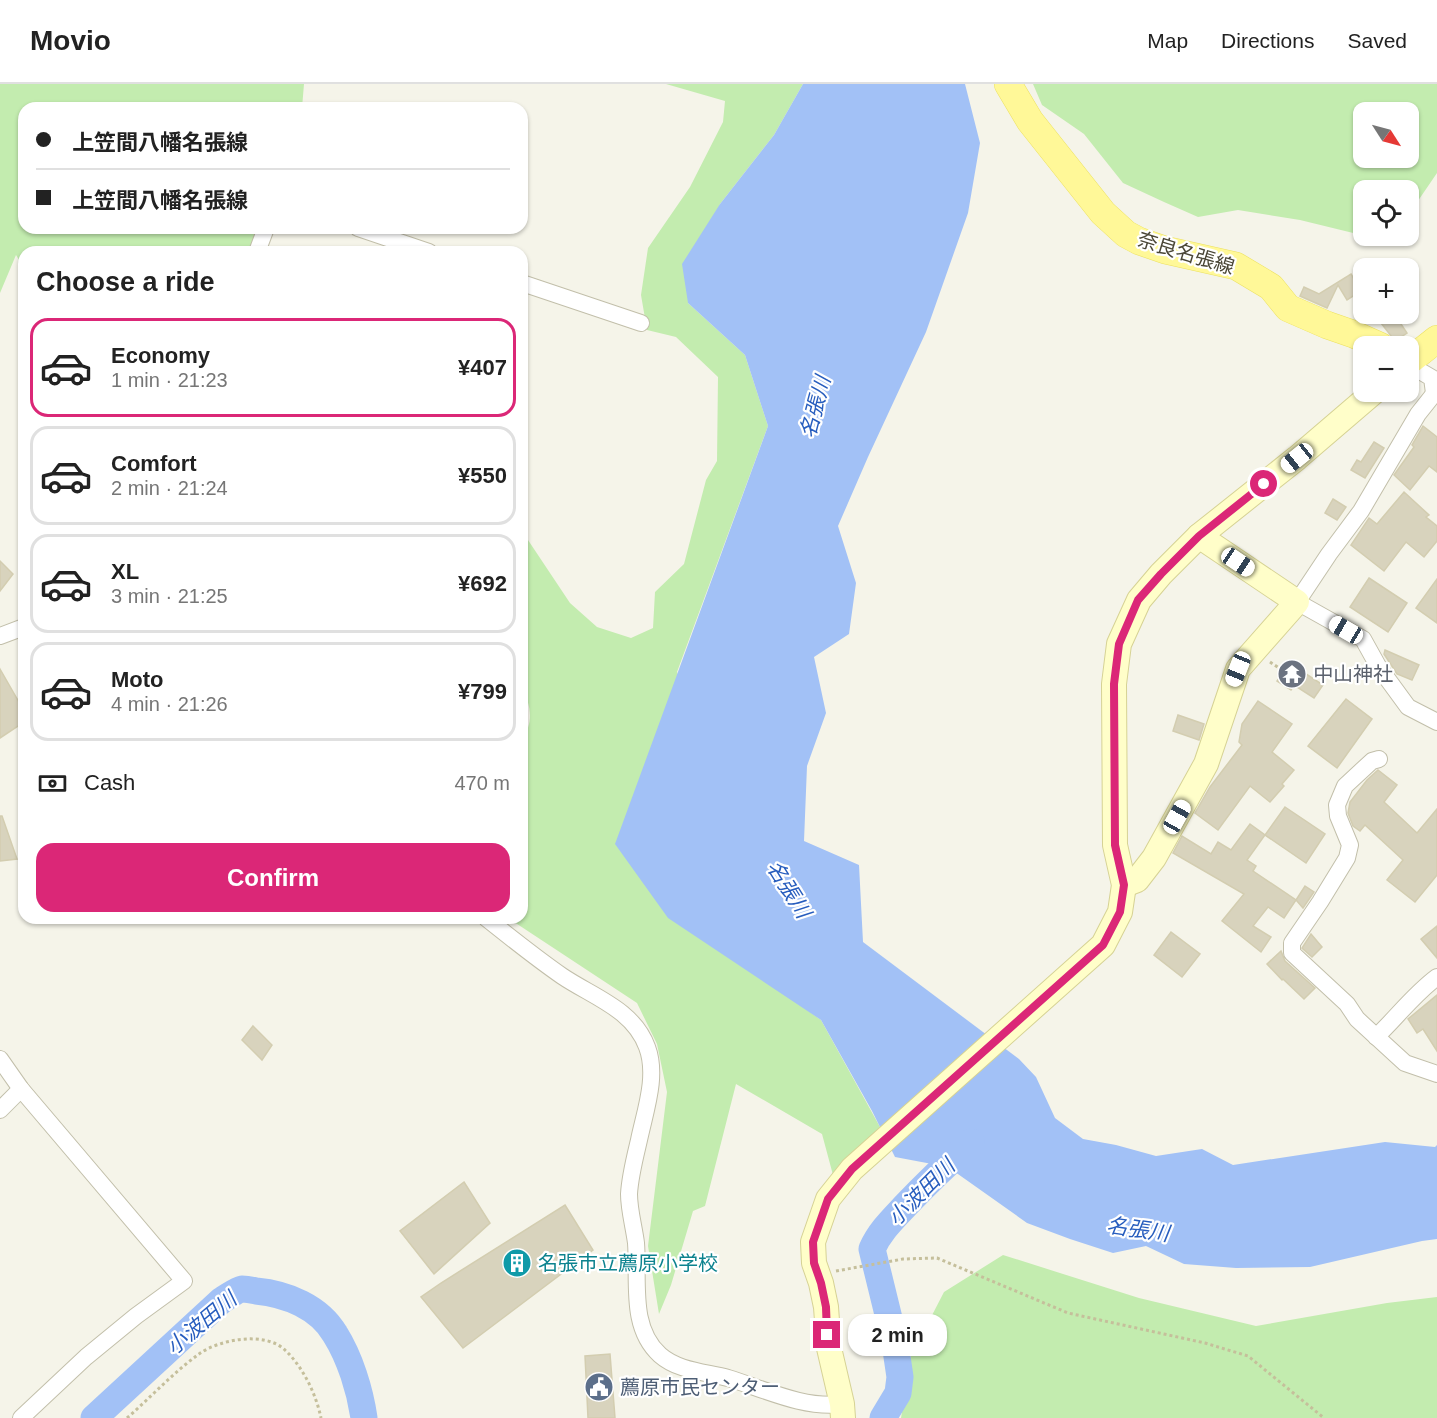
<!DOCTYPE html>
<html lang="en">
<head>
<meta charset="utf-8">
<style>
	:root { --surface:#fff; --page:#f6f6f6; --text:#222; --muted:#767676; --line:#e0e0e0; --accent:#db2777 }
	body { margin:0; font-family:Arial,"Noto Sans JP",sans-serif; background:var(--page); color:var(--text); height:100vh; display:flex; flex-direction:column; font-size:22px; white-space:nowrap }
	* { box-sizing:border-box; margin:0 }
	p { font-size:20px; color:var(--muted) }
	.icon { flex:none; width:33px; height:33px; fill:none; stroke:currentColor; stroke-width:2; stroke-linecap:round; stroke-linejoin:round }
	.map { position:relative; flex:1; overflow:hidden }
	.sheet { position:absolute; left:18px; top:162px; width:510px; height:678px; display:flex; flex-direction:column; background:var(--surface); border-radius:18px; box-shadow:0 2px 4px #0004 }
	.sheet>* { flex:none }
	.top-card { position:absolute; left:18px; top:18px; width:510px; height:132px; border-radius:18px; box-shadow:0 2px 4px #0004; display:grid; align-content:center; height:132px; padding:0 18px; background:var(--surface) }
	.needle { width:39px; rotate:126deg }
	.tools { position:absolute; left:1353px; top:18px; display:grid; gap:12px }
	.tools a { display:grid; place-items:center; width:66px; height:66px; border-radius:12px; background:var(--surface); box-shadow:0 2px 4px #0004; font-size:30px }
	.end { position:absolute; width:27px; height:27px; margin:-14px; border:8px solid #db2777; background:#fff; box-shadow:0 0 0 3px #fff }
	.from { border-radius:50% }
	.bubble { position:absolute; height:42px; border-radius:18px; background:var(--surface); box-shadow:0 2px 4px #0004; font-size:20px; font-weight:700; line-height:42px; text-align:center }
	.car { position:absolute; width:18px; height:36px; margin:-18px -9px; border-radius:8px; box-shadow:0 0 4px 2px #0007; background:linear-gradient(#fff 24%,#345 0 40%,#fff 0 76%,#345 0 86%,#fff 0) }
	.top-card b { display:flex; align-items:center; gap:21px; height:57px; font-size:22px }
	.top-card b+b { border-top:2px solid var(--line) }
	.top-card i { width:15px; height:15px; background:var(--text) }
	ul { padding:0; list-style:none }
	li { display:flex; align-items:center; gap:18px; height:99px; margin:0 12px 9px; padding:0 6px; border:3px solid var(--line); border-radius:18px }
	li div { flex:1 }
	li b { display:block; font-size:22px }
	li em { font-style:normal; font-weight:700 }
	li.on { border-color:var(--accent) }
	li>.icon { width:54px; height:54px; stroke-width:1.5 }
	h2 { padding:0 18px; font-size:27px; line-height:72px }
	.pay { display:flex; align-items:center; gap:15px; height:66px; padding:0 18px; font-size:22px }
	.pay p { margin-inline-start:auto }
	.button { display:flex; gap:12px; margin-top:auto; padding:12px 18px }
	.button a { flex:1; height:69px; border-radius:18px; background:var(--accent); color:#fff; font-size:24px; font-weight:700; line-height:69px; text-align:center }
	header { display:flex; align-items:center; gap:36px; box-sizing:border-box; height:84px; padding:0 30px; background:var(--surface); border-bottom:2px solid var(--line) }
	header strong { font-size:28px }
	nav { display:flex; gap:33px; margin-inline-start:auto; font-size:21px }
	.map>svg:first-child { display:block }
</style>
</head>
<body>
<header>
<strong>Movio</strong>
<nav><a>Map</a><a>Directions</a><a>Saved</a></nav>
</header>
<div class="map">
<svg width="1437" height="1334" viewBox="0 0 1437 1334">
	<rect width="100%" height="100%" fill="#f5f4e9"/>
	<g fill="#c3ecaf" fill-rule="evenodd">
		<path d="M0 0H304L302 24H24V144H267L257 168H24V184L16 171 0 209Z"/>
		<path d="M666 0H803L774 51 720 120 688 219 745 271 768 342 677 588 796 918 821 936 880 1043 833 1091 822 1050 736 1000 705 1122 693 1127 671 1201 659 1230 648 1162 667 1008 657 960 637 919 508 834H522V655C535 637 530 621 522 602V452L528 456 570 519 597 543 631 554 653 544 655 508 684 480 706 396 717 377 718 293 676 253 647 246 641 211 648 164 690 103 723 38 725 17Z"/>
		<path d="M1033 0H1437V89L1409 130 1408 106H1364V152H1394L1390 158 1300 136 1238 126 1198 133 1164 118 1123 99 1084 50 1042 21ZM1364 28H1408V74H1364Z"/>
		<path d="M1003 1171 1139 1214 1256 1242 1387 1219 1437 1213V1334H901L911 1272 944 1208Z"/>
	</g>
	<path fill="#a2c1f6" d="M803 0H965L980 59 968 129 926 248 868 373 838 442 856 499 849 550 814 573 826 629 807 682 804 757 859 781 863 858 1019 975 1036 993 1055 1034 1083 1055 1116 1061 1156 1072 1202 1065 1233 1081 1385 1058 1435 1063 1437 1061V1155L1422 1157 1310 1183 1236 1184 1184 1180 1146 1162 1113 1169 1070 1155 1027 1139 948 1083 895 1073 872 1027 821 936 668 834 615 760 768 342 745 271 688 219 682 180 720 120 774 51Z"/>
	<g fill="none" stroke-linecap="round" stroke-linejoin="round">
		<g stroke="#a2c1f6" stroke-width="27">
			<path d="M94 1334 222 1216C228 1213 236 1206 242 1205 246 1205 252 1206 256 1207 287 1210 319 1223 335 1250 350 1274 360 1306 364 1334"/>
			<path d="M883 1334 898 1309 900 1293 895 1259 872 1165C880 1147 893 1135 906 1121 927 1099 949 1078 971 1058"/>
		</g>
	</g>
	<g fill="#d8d3bd" stroke="#d3cdb0" stroke-width="1.5">
		<path d="M1351 190 1361 207 1347 216 1338 201 1327 224 1300 212 1304 203 1319 210Z"/>
		<path d="M1374 230H1403L1397 234 1407 249 1395 257Z"/>
		<path d="M1423 342 1437 353V388L1429 382 1410 406 1394 391 1414 363 1412 361Z"/>
		<path d="M1374 358 1384 364 1365 394 1351 386 1357 376 1361 378Z"/>
		<path d="M1404 408 1429 431 1426 433 1437 442V457L1424 473 1406 458 1384 487 1351 461 1369 434 1377 440Z"/>
		<path d="M1333 415 1346 423 1337 436 1325 429Z"/>
		<path d="M0 477 13 490 0 507Z"/>
		<path d="M1369 494 1407 519 1388 548 1350 523Z"/>
		<path d="M1437 495V539L1416 524Z"/>
		<path d="M1385 566 1419 581 1412 596 1397 590 1384 570Z"/>
		<path d="M1292 576 1305 585 1303 588 1323 601 1314 614 1294 601 1291 606 1277 597Z"/>
		<path d="M0 585 24 627V638L0 654Z"/>
		<path d="M1346 615 1372 635 1337 684 1308 662Z"/>
		<path d="M1258 617 1292 640 1272 668 1294 686 1282 700 1284 702 1270 718 1250 702 1218 746 1195 729 1210 703 1242 661 1239 658 1242 640Z"/>
		<path d="M1178 631 1204 640 1199 656 1173 647Z"/>
		<path d="M1378 686 1397 701 1384 718 1417 749 1437 725V791L1415 818 1387 796 1403 776 1365 741 1360 747 1353 742 1348 729 1350 718 1367 696Z"/>
		<path d="M1285 723 1325 750 1306 779 1265 751Z"/>
		<path d="M0 732H2L17 775 0 777Z"/>
		<path d="M1250 740 1265 751 1247 776 1256 782 1253 787 1296 816 1284 834 1268 823 1253 842 1271 853 1261 868 1222 837 1244 810 1173 769 1182 752 1211 770 1218 758 1231 766Z"/>
		<path d="M1305 802 1314 808 1303 824 1296 816Z"/>
		<path d="M1437 842V874L1421 855Z"/>
		<path d="M1171 848 1200 870 1182 893 1154 871Z"/>
		<path d="M1311 850 1322 863 1312 873 1302 864Z"/>
		<path d="M1281 867 1285 877 1315 904 1304 915 1283 895 1282 896 1267 880Z"/>
		<path d="M1437 911V967L1423 945 1417 949 1408 935Z"/>
		<path d="M253 942 272 961 262 976 242 956Z"/>
		<path d="M464 1098 490 1139 434 1190 400 1147Z"/>
		<path d="M565 1121 593 1166 463 1264 421 1213 441 1199Z"/>
		<path d="M610 1270 615 1334H588L585 1272Z"/>
	</g>
	<g fill="none" stroke-linecap="round" stroke-linejoin="round">
		<g stroke="#c2bfaa" stroke-width="18">
			<g id="minor">
				<path d="M358 144 429 168"/>
				<path d="M257 168 266 144"/>
				<path d="M522 199 641 239"/>
				<path d="M1408 280 1432 294 1434 309"/>
				<path d="M1437 306 1418 330 1361 427 1329 470 1297 518 1363 555 1378 582 1408 623 1437 638"/>
				<path d="M0 552 24 543"/>
				<path d="M1379 675 1372 677 1345 702 1337 721 1338 732 1350 761 1347 774 1320 818 1292 859V869L1347 920 1357 935 1405 979 1437 990"/>
				<path d="M486 834C511 854 536 874 562 892 593 913 633 925 647 963 658 992 645 1027 639 1056 635 1073 630 1092 629 1110 629 1126 634 1143 636 1159 639 1196 629 1243 660 1271 678 1287 706 1288 728 1294 764 1305 804 1325 842 1320"/>
				<path d="M1376 953C1397 933 1414 910 1437 893"/>
				<path d="M0 975 21 1005 184 1197 136 1232 86 1273 21 1334"/>
				<path d="M0 1026 21 1005"/>
			</g>
		</g>
		<g stroke="#d6d294" stroke-width="26">
			<g id="secondary">
				<path d="M1124 801 1137 796 1154 774 1206 680 1238 585 1297 518 1199 452"/>
				<path d="M843 1334 842 1320 829 1264 826 1223 821 1199 814 1179 813 1158 828 1115 852 1085 1103 861 1120 828 1124 801 1115 761 1114 600 1119 560 1139 516 1161 490 1199 452 1297 374 1374 308"/>
			</g>
		</g>
		<g stroke="#ece160" stroke-width="28">
			<g id="primary">
				<path d="M1008 0 1030 37 1103 129 1126 150 1139 157 1165 166 1236 182 1271 203 1288 224 1327 241 1353 250 1380 262"/>
				<path d="M1408 278 1437 255"/>
			</g>
		</g>
		<g stroke="#c5bf9b" stroke-width="3" stroke-dasharray="3 3" stroke-linecap="butt">
			<path d="M1270 578 1279 584"/>
			<path d="M836 1187 903 1175 937 1174 1068 1229 1205 1259 1248 1272 1324 1334"/>
			<path d="M127 1334C151 1313 174 1288 199 1270 220 1255 265 1247 285 1266 303 1283 316 1310 321 1334"/>
		</g>
		<use href="#minor" stroke="#fff" stroke-width="16"/>
		<use href="#secondary" stroke="#fffec9" stroke-width="24"/>
		<use href="#primary" stroke="#fff898" stroke-width="27"/>
	</g>
	<g fill="none" stroke-linecap="round" stroke-linejoin="round">
		<path stroke="#db2777" stroke-width="8" d="M827 1251 826 1223 821 1199 814 1179 813 1158 828 1115 852 1085 1103 861 1120 828 1124 801 1115 761 1114 600 1119 560 1138 516 1161 490 1199 452 1264 400"/>
	</g>
	<defs>
		<g id="temple-disc" transform="scale(1.5)"><circle r="9.5" fill="#6b7280" stroke="#fff"/><path d="M0-6L5-2H3V0L6.5 2.5H4V6H1.5V3h-3V6H-4V2.5H-6.5L-3 0V-2H-5Z" fill="#fff"/></g>
		<g id="building-disc" transform="scale(1.5)"><circle r="9.5" fill="#0f9aa8" stroke="#fff"/><path d="M-4-6H4V6H1V3H-1V6H-4ZM-2.5-4.3h1.7v1.8h-1.7ZM.8-4.3h1.7v1.8H.8ZM-2.5-1h1.7V.8h-1.7ZM.8-1h1.7V.8H.8Z" fill="#fff"/></g>
		<g id="civic-disc" transform="scale(1.5)"><circle r="9.5" fill="#5c6f8a" stroke="#fff"/><path d="M-.6-6.5H3V-4.5H.6V-3L4-1V1h2V6H-6V1h2V-1L-.6-3ZM-1.2 2.5V6h2.4V2.5Z" fill="#fff"/></g>
	</defs>
	<g fill-rule="evenodd">
		<use href="#temple-disc" x="1292" y="590"/>
		<use href="#building-disc" x="517" y="1179"/>
		<use href="#civic-disc" x="599" y="1303"/>
	</g>
	<g text-anchor="middle" dominant-baseline="central" stroke-width="4.5" stroke-linejoin="round" paint-order="stroke">
		<g font-size="20" fill="#4a4636" stroke="#fff">
			<text transform="translate(1186 169) rotate(17)">奈良名張線</text>
		</g>
		<g font-size="20" fill="#5b616d" stroke="#fff" text-anchor="start">
			<text x="1313" y="590">中山神社</text>
		</g>
		<g font-size="20" fill="#0d838f" stroke="#fff" text-anchor="start">
			<text x="538" y="1179">名張市立薦原小学校</text>
		</g>
		<g font-size="20" fill="#4e5e75" stroke="#fff" text-anchor="start">
			<text x="620" y="1303">薦原市民センター</text>
		</g>
		<g font-size="21" font-style="italic" fill="#275dbe" stroke="#fff">
			<text transform="translate(815 323) rotate(-75)">名張川</text>
			<text transform="translate(789 805) rotate(58)">名張川</text>
			<text transform="translate(921 1108) rotate(-45)">小波田川</text>
			<text transform="translate(1138 1145) rotate(8)">名張川</text>
			<text transform="translate(201 1239) rotate(-40)">小波田川</text>
		</g>
	</g>
</svg>
<div class="tools">
<a><svg class="needle" viewBox="-14 -14 28 28"><path d="M0-13l5 13h-10z" fill="#e53935"/><path d="M0 13l5-13h-10z" fill="#767676"/></svg></a>
<a><svg class="icon" aria-label="locate" viewBox="0 0 24 24"><circle cx="12" cy="12" r="6"/><path d="M12 2v4M12 18v4M2 12h4M18 12h4"/></svg></a>
<a>+</a>
<a>−</a>
</div>
<i class="end from" style="left:1264px;top:400px"></i>
<i class="end" style="left:827px;top:1251px"></i>
<div class="bubble" style="left:848px;top:1230px;width:99px">2 min</div>
<i class="car" style="left:1297px;top:374px;rotate:231deg"></i>
<i class="car" style="left:1238px;top:478px;rotate:124deg"></i>
<i class="car" style="left:1346px;top:546px;rotate:300deg"></i>
<i class="car" style="left:1238px;top:585px;rotate:202deg"></i>
<i class="car" style="left:1177px;top:733px;rotate:29deg"></i>
<div class="top-card">
<b><i class="from"></i>上笠間八幡名張線</b>
<b><i></i>上笠間八幡名張線</b>
</div>
<section class="sheet">
<h2>Choose a ride</h2>
<ul>
<li class="on"><svg class="icon" aria-label="car" viewBox="0 0 24 24"><path d="M5 17H2v-5l4-1 3-4h7l3 4 3 1v5h-3M9 17h6M6 11h13"/><circle cx="7" cy="17" r="2"/><circle cx="17" cy="17" r="2"/></svg><div><b>Economy</b><p>1 min · 21:23</p></div><em>¥407</em></li>
<li><svg class="icon" aria-label="car" viewBox="0 0 24 24"><path d="M5 17H2v-5l4-1 3-4h7l3 4 3 1v5h-3M9 17h6M6 11h13"/><circle cx="7" cy="17" r="2"/><circle cx="17" cy="17" r="2"/></svg><div><b>Comfort</b><p>2 min · 21:24</p></div><em>¥550</em></li>
<li><svg class="icon" aria-label="car" viewBox="0 0 24 24"><path d="M5 17H2v-5l4-1 3-4h7l3 4 3 1v5h-3M9 17h6M6 11h13"/><circle cx="7" cy="17" r="2"/><circle cx="17" cy="17" r="2"/></svg><div><b>XL</b><p>3 min · 21:25</p></div><em>¥692</em></li>
<li><svg class="icon" aria-label="car" viewBox="0 0 24 24"><path d="M5 17H2v-5l4-1 3-4h7l3 4 3 1v5h-3M9 17h6M6 11h13"/><circle cx="7" cy="17" r="2"/><circle cx="17" cy="17" r="2"/></svg><div><b>Moto</b><p>4 min · 21:26</p></div><em>¥799</em></li>
</ul>
<div class="pay"><svg class="icon" aria-label="cash" viewBox="0 0 24 24"><path d="M3 7h18v10H3z"/><circle cx="12" cy="12" r="2"/></svg>Cash<p>470 m</p></div>
<div class="button"><a>Confirm</a></div>
</section>
</div>
</body>
</html>
